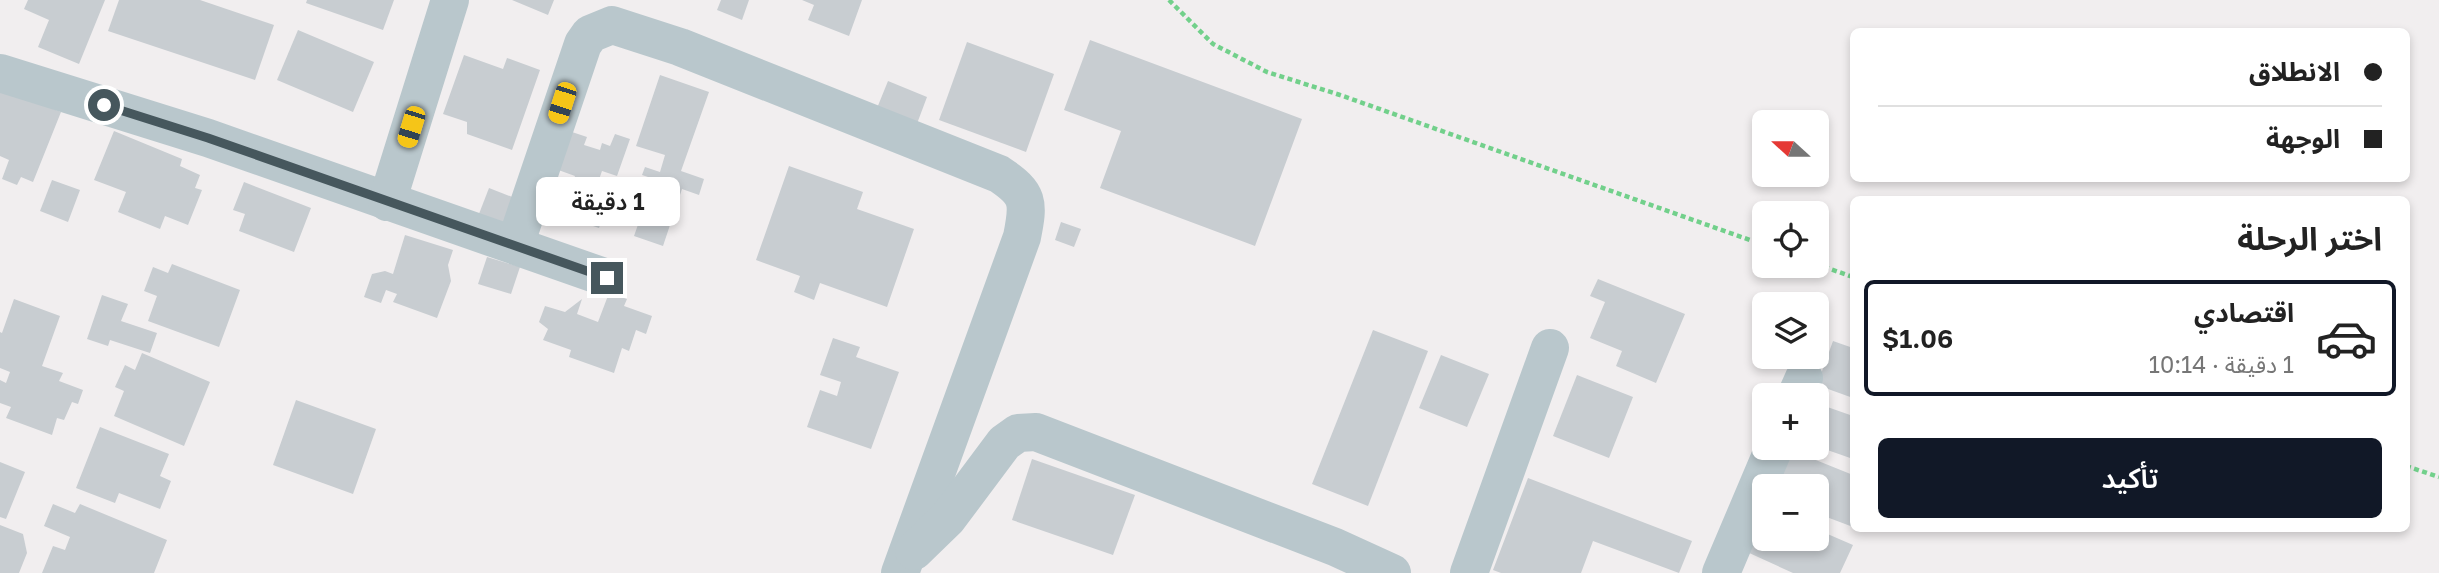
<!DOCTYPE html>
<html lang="ar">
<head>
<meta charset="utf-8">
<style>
	:root { --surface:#fff; --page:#f6f6f6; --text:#222; --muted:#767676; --line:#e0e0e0; --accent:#111827 }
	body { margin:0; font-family:"Golos Text","Noto Sans Arabic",sans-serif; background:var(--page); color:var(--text); direction:rtl; height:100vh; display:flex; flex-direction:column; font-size:26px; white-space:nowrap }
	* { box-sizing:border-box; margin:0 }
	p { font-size:23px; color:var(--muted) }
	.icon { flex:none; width:38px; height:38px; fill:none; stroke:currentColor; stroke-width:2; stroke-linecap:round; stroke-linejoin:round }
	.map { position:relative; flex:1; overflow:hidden; direction:ltr }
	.sheet { position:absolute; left:1850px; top:196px; width:560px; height:336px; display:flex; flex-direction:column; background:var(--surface); border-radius:10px; box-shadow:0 4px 10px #0003; direction:rtl }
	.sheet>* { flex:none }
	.hud { position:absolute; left:1850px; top:28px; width:560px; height:154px; border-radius:10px; box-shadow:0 4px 10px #0003; direction:rtl; display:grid; align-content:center; height:154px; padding:0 28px; background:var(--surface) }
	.needle { width:46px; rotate:291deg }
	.fabs { position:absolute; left:1752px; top:110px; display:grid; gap:14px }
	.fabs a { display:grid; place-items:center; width:77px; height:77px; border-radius:10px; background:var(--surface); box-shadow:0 4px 10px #0003; font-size:35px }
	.end { position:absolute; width:32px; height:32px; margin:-16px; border:9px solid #46575d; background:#fff; box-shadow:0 0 0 4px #fff }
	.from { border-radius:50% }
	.bubble { position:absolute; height:49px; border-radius:10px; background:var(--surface); box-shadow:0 4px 10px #0003; font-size:23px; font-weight:600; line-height:49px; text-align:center; direction:rtl }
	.car { position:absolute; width:21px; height:42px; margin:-21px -10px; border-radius:9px; box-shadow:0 0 5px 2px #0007; background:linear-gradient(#f5c518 24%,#345 0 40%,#f5c518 0 76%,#345 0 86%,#f5c518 0) }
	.hud b { display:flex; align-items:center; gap:24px; height:66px; font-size:26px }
	.hud b+b { border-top:2px solid var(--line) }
	.hud i { width:18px; height:18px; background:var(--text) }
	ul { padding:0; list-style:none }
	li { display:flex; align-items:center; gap:21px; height:116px; margin:0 14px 10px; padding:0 14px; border:4px solid transparent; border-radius:10px }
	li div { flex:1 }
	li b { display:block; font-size:26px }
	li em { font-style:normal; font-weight:600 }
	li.current { border-color:var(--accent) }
	li>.icon { width:63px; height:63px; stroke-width:1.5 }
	h2 { padding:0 28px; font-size:32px; line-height:84px }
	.action { display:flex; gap:14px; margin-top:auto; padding:14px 28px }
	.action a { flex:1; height:80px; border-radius:10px; background:var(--accent); color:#fff; font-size:28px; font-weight:600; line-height:80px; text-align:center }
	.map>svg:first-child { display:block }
</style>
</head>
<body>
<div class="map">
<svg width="2439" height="573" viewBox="0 0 2439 573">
	<rect width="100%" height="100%" fill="#f1eeef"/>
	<g fill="#c8cdd1">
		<path d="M28 0H105L79 64 38 47 49 20 24 9Z"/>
		<path d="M119 0H200L274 25 255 80 108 31Z"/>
		<path d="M307 0H394L383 30 306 3Z"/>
		<path d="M512 0H554L548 15Z"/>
		<path d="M721 0H749L742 20 717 10Z"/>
		<path d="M802 0H862L849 36 808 20 814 5Z"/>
		<path d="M298 30 374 62 353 112 277 80Z"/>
		<path d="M1090 40 1302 119 1255 246 1100 188 1121 131 1064 110Z"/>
		<path d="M967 42 1054 74 1026 152 939 120Z"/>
		<path d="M464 55 503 69 507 58 540 70 512 150 467 134V122L443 114Z"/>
		<path d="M660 75 709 92 681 171 704 179 699 195 682 189 663 246 634 236 654 179 642 175 645 167 660 172 665 155 636 146Z"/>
		<path d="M888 81 927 97 915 129 875 113Z"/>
		<path d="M0 88 61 112 33 182 21 177 17 185 2 179 9 160 0 156Z"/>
		<path d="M563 129 587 137 584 145 600 150 602 143 610 146 615 134 630 139 617 176 602 171 596 188 611 194 599 228 584 223 589 210 579 206 575 216 547 206 558 177 573 182 575 176 550 167Z"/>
		<path d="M114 131 182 159 180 166 200 175 195 188 202 190 188 225 165 216 160 229 118 212 126 192 94 180Z"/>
		<path d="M789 166 863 192 857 209 914 229 887 307 820 283 814 300 794 292 800 276 756 260Z"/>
		<path d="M52 180 80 190 68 222 40 211Z"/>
		<path d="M244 182 311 208 294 252 239 231 245 214 233 210Z"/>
		<path d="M489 188 520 200 508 230 477 219Z"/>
		<path d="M1061 222 1081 229 1074 247 1055 240Z"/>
		<path d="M405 235 453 250 448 265 451 281 437 318 393 302 397 294 386 290 381 303 364 297 372 274 385 271 393 274Z"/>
		<path d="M487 257 520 267 511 294 478 284Z"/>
		<path d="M172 264 240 290 219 347 148 321 157 296 144 291 153 267 168 273Z"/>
		<path d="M1598 279 1685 314 1656 383 1616 366 1622 351 1590 338 1605 302 1590 296Z"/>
		<path d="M609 293 627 299 624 306 652 316 646 334 636 330 629 351 622 348 614 373 569 357 571 350 543 340 548 329 539 322 545 306 565 312 582 299 577 314 598 322Z"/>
		<path d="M102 295 128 304 121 321 157 333 150 353 110 340 108 346 87 339Z"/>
		<path d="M14 299 60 316 42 366 63 373 59 381 83 390 78 404 72 402 64 420 57 418 52 435 6 418 11 407 0 403V380L6 383 10 372 0 368V332L2 333Z"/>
		<path d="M1373 330 1428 351 1368 506 1312 484Z"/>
		<path d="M833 338 860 347 856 357 899 372 871 449 807 427 820 390 837 396 841 382 820 375Z"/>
		<path d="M1833 341 1853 348V398L1817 385Z"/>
		<path d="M142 353 210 382 184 446 114 416 124 391 115 387 125 365 135 370Z"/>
		<path d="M1441 355 1489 374 1467 427 1419 408Z"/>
		<path d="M1577 375 1633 397 1609 458 1553 436Z"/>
		<path d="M296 400 376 429 353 494 273 465Z"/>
		<path d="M1816 403 1853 416V459L1816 446Z"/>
		<path d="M100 427 169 454 160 476 171 481 160 509 119 493 115 503 76 488Z"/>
		<path d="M1791 450 1853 475V527L1816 513V486H1776Z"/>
		<path d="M1032 459 1135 495 1113 555 1012 520Z"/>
		<path d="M0 462 25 472 6 519 0 517Z"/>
		<path d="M1528 478 1692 541 1679 573 1593 541 1581 573H1501L1493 570Z"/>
		<path d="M53 504 75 513 80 504 167 540 154 573H42L53 546 65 550 70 537 44 526Z"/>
		<path d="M1764 513V539H1816V529L1853 545 1840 573H1793L1747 552Z"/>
		<path d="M0 525 23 534 27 553 19 573H0Z"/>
	</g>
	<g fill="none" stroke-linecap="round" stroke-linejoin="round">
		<g stroke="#72d08b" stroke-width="4.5" stroke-dasharray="5 3.5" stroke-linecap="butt">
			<path d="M1169 0 1213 44 1267 72 1340 95 1764 245"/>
			<path d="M1816 264 1853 277"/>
			<path d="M2406 466 2439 477"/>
		</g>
		<g stroke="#b9c7cc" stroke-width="38">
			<path d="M0 73 208 138 607 278"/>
			<path d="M387 202 450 0"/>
			<path d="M515 245 583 44 590 34 612 25 680 47 999 174C1029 194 1029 202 1022 237L900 573"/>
			<path d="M1796 396 1804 378"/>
			<path d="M914 551 948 518 1004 443 1018 433 1036 432 1335 547 1392 573"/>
			<path d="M1469 573 1550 348"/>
			<path d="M1721 573 1774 448"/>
		</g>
	</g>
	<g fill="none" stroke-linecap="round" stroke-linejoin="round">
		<path stroke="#46575d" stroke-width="9" d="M104 105 208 138 607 278"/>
	</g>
</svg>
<div class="fabs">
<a><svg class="needle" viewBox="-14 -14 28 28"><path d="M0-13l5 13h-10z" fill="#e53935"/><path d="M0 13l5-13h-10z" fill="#767676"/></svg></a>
<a><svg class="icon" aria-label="locate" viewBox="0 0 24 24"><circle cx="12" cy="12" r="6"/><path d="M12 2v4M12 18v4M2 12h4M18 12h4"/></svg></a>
<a><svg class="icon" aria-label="layers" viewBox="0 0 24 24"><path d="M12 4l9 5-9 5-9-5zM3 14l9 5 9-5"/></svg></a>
<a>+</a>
<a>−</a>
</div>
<i class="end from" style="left:104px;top:105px"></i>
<i class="end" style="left:607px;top:278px"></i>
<div class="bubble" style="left:536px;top:177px;width:144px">1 دقيقة</div>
<i class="car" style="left:562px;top:103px;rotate:198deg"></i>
<i class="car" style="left:411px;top:127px;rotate:197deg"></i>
<div class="hud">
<b><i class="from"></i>الانطلاق</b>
<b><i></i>الوجهة</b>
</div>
<section class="sheet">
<h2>اختر الرحلة</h2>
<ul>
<li class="current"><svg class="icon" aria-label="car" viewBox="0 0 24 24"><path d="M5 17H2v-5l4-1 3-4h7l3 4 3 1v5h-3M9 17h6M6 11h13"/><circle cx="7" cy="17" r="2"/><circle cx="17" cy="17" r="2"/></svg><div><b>اقتصادي</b><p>1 دقيقة · 10:14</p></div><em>$1.06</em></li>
</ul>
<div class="action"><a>تأكيد</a></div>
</section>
</div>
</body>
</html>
